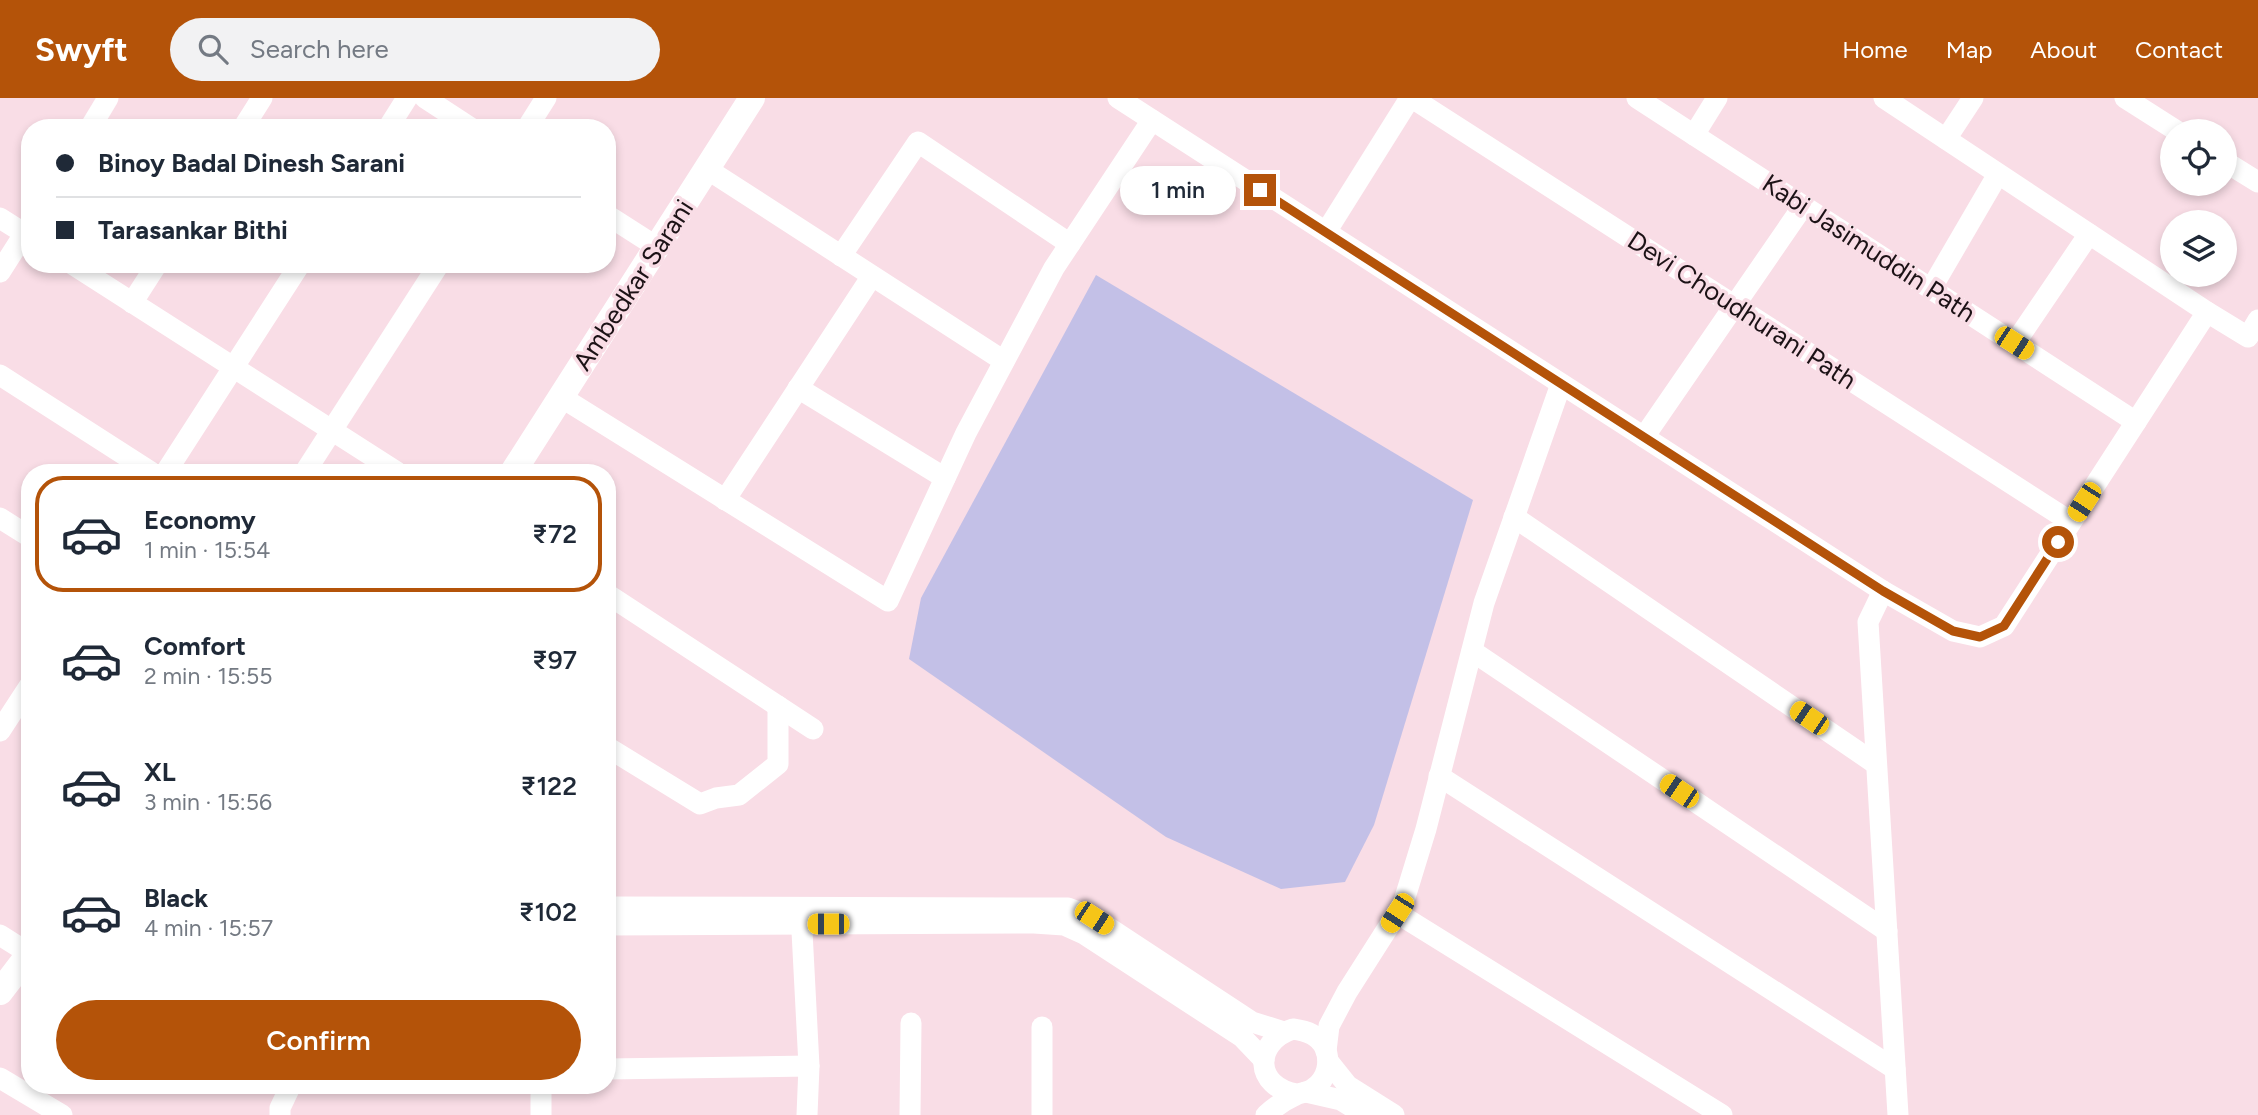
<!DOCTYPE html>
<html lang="en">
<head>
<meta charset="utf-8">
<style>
	:root { --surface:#fff; --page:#f2f2f3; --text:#1f2937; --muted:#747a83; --line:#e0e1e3; --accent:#b45309 }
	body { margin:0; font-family:Figtree,sans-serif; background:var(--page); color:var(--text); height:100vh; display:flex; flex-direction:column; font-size:26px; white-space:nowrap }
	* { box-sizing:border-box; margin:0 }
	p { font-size:23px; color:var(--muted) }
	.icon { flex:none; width:38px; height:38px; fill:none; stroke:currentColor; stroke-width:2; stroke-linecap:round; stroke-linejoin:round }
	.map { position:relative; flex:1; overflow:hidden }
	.sheet { position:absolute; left:21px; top:366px; width:595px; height:630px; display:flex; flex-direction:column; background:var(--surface); border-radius:28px; box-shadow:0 4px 10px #0003 }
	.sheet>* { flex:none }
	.banner { position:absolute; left:21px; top:21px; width:595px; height:154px; border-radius:28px; box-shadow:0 4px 10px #0003; display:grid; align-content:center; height:154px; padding:0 35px; background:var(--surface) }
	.controls { position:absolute; left:2160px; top:21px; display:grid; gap:14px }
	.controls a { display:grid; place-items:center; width:77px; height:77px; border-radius:50%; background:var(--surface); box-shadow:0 4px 10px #0003; font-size:35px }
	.end { position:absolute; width:32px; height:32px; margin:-16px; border:9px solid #b45309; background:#fff; box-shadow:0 0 0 4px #fff }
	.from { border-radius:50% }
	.bubble { position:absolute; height:49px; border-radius:24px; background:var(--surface); box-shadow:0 4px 10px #0003; font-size:23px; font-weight:600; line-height:49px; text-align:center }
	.car { position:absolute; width:21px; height:42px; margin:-21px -10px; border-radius:9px; box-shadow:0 0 5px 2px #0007; background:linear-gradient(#f5c518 24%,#345 0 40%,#f5c518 0 76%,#345 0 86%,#f5c518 0) }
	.banner b { display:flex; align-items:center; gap:24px; height:66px; font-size:26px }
	.banner b+b { border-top:2px solid var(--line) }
	.banner i { width:18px; height:18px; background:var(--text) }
	ul { padding:12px 0 0; list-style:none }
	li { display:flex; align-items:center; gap:21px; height:116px; margin:0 14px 10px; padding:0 21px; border:4px solid transparent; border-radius:28px }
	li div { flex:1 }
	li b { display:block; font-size:26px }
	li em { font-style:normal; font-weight:600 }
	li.selected { border-color:var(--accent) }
	li>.icon { width:63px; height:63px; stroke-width:1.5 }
	.button { display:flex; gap:14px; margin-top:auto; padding:14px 35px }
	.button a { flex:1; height:80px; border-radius:42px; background:var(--accent); color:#fff; font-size:28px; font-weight:600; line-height:80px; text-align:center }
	header { display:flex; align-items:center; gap:42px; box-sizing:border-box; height:98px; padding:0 35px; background:var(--accent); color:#fff }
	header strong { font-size:33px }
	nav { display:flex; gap:38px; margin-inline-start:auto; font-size:24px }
	.search { width:490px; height:63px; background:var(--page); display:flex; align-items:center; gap:18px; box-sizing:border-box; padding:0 24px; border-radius:38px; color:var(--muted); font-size:26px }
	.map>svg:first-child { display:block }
</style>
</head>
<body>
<header>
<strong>Swyft</strong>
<div class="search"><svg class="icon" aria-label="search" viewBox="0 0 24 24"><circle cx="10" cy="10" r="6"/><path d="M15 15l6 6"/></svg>Search here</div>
<nav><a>Home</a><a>Map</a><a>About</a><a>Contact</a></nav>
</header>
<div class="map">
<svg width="2258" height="1017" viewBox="0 0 2258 1017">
	<rect width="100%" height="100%" fill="#f9dde6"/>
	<path fill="#c3c0e7" d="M1096 177 1473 402 1374 727 1345 784 1281 791 1166 739 909 561 921 500Z"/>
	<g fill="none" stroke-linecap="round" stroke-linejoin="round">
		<g stroke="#fff" stroke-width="21">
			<path d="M425 0 471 30"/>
			<path d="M1118 0 1883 493 1953 533 1980 539 2004 528 2207 214 1884 0"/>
			<path d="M1412 0 2071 424"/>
			<path d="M1637 0 2136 324"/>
			<path d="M2125 0 2177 33"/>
			<path d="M90 30 108 0"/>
			<path d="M243 30 262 0"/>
			<path d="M388 30 407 0"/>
			<path d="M527 30 546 0"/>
			<path d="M1694 37 1717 0"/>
			<path d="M1946 41 1973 0"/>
			<path d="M2224 63 2258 84"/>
			<path d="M707 71 1004 263"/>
			<path d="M607 117 657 149"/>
			<path d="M0 120 30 139"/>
			<path d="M1326 134 1410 0"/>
			<path d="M841 158 918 44 1070 146"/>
			<path d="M72 166 397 374"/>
			<path d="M0 174 30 127"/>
			<path d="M1931 191 1998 76"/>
			<path d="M132 205 157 166"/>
			<path d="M2207 214 2248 239 2258 222"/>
			<path d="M2015 245 2089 136"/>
			<path d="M0 277 151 374"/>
			<path d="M798 290 945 380"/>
			<path d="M561 299 888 503 966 335 1054 170 1152 22"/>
			<path d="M1644 339 1803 108"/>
			<path d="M166 374 300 166"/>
			<path d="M305 374 439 166"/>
			<path d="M725 402 872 178"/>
			<path d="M1514 419 1876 666"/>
			<path d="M0 420 30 439"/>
			<path d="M1883 493 1868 524 1898 1017"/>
			<path d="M607 496 813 631"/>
			<path d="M1472 553 1887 833"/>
			<path d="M0 633 30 587"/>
			<path d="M607 649 700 706 716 700 739 697 778 666V608"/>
			<path d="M1439 678 1895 971"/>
			<path d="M607 809 1068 810 1094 820 1252 924 1284 934"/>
			<path d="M801 814 809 968 807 1017"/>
			<path d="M1397 815 1722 1017"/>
			<path d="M607 827 1034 825 1064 827 1084 836 1242 939 1264 962"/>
			<path d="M0 837 30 856"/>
			<path d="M1042 929V1017"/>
			<path d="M1326 953 1329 928 1347 894 1403 806 1426 731 1484 505 1561 286"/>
			<path d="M1328 963 1348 988 1394 1017"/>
			<path d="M607 971 809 968"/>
			<path d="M0 980 62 1017"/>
			<path d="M1306 994 1341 1002 1365 1017"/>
			<path d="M280 1017V1010L291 987"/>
			<path d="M541 1017V987"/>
			<path d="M910 1017 911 925"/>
			<path d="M1266 1017C1275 1009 1283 1003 1294 998 1300 994 1308 995 1314 990 1327 981 1331 964 1325 950 1319 937 1307 933 1293 931 1253 944 1254 989 1297 996"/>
		</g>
		<g stroke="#fff" stroke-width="26">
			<path d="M513 374 752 0"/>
			<path d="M0 894 30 855"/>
		</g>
	</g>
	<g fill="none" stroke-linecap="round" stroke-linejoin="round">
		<path stroke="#b45309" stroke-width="9" d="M1260 92 1883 493 1953 533 1980 539 2004 528 2058 444"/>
	</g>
	<g text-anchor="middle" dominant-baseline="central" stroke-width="7" stroke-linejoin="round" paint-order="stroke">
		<g font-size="26" fill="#1c1216" stroke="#f9dde6">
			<text transform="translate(1869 150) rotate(33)">Kabi Jasimuddin Path</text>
			<text transform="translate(633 187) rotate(-57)">Ambedkar Sarani</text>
			<text transform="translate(1742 212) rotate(33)">Devi Choudhurani Path</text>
		</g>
	</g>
</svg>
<div class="controls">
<a><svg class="icon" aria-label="locate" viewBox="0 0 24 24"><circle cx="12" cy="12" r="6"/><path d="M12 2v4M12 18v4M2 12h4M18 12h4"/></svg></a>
<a><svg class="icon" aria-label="layers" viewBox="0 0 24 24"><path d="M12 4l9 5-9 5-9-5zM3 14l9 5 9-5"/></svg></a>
</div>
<i class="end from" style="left:2058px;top:444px"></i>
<i class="end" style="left:1260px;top:92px"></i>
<div class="bubble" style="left:1120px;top:68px;width:116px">1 min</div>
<i class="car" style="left:2014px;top:245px;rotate:123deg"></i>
<i class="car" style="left:2084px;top:404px;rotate:213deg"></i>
<i class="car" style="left:1809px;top:620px;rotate:304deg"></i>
<i class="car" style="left:1679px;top:693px;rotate:304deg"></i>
<i class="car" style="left:1397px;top:815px;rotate:213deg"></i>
<i class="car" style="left:1094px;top:820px;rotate:123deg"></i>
<i class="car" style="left:828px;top:826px;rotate:270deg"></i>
<div class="banner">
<b><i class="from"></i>Binoy Badal Dinesh Sarani</b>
<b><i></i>Tarasankar Bithi</b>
</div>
<section class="sheet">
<ul>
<li class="selected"><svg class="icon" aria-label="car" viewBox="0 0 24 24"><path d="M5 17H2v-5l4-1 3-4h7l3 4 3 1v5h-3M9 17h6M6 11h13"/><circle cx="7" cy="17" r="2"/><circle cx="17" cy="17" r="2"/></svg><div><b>Economy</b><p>1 min · 15:54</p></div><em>₹72</em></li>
<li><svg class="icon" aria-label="car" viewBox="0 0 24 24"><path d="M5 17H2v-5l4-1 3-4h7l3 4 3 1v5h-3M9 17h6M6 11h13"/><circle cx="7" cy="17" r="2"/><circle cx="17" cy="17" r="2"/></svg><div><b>Comfort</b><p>2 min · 15:55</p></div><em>₹97</em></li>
<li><svg class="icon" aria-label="car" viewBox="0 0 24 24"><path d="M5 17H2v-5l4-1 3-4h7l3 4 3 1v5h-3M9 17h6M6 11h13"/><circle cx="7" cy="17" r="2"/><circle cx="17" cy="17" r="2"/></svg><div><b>XL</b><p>3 min · 15:56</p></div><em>₹122</em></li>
<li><svg class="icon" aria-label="car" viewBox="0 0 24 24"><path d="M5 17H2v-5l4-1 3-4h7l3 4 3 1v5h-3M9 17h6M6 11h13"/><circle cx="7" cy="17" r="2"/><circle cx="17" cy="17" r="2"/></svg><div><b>Black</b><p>4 min · 15:57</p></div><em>₹102</em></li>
</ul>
<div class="button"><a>Confirm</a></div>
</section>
</div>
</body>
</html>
